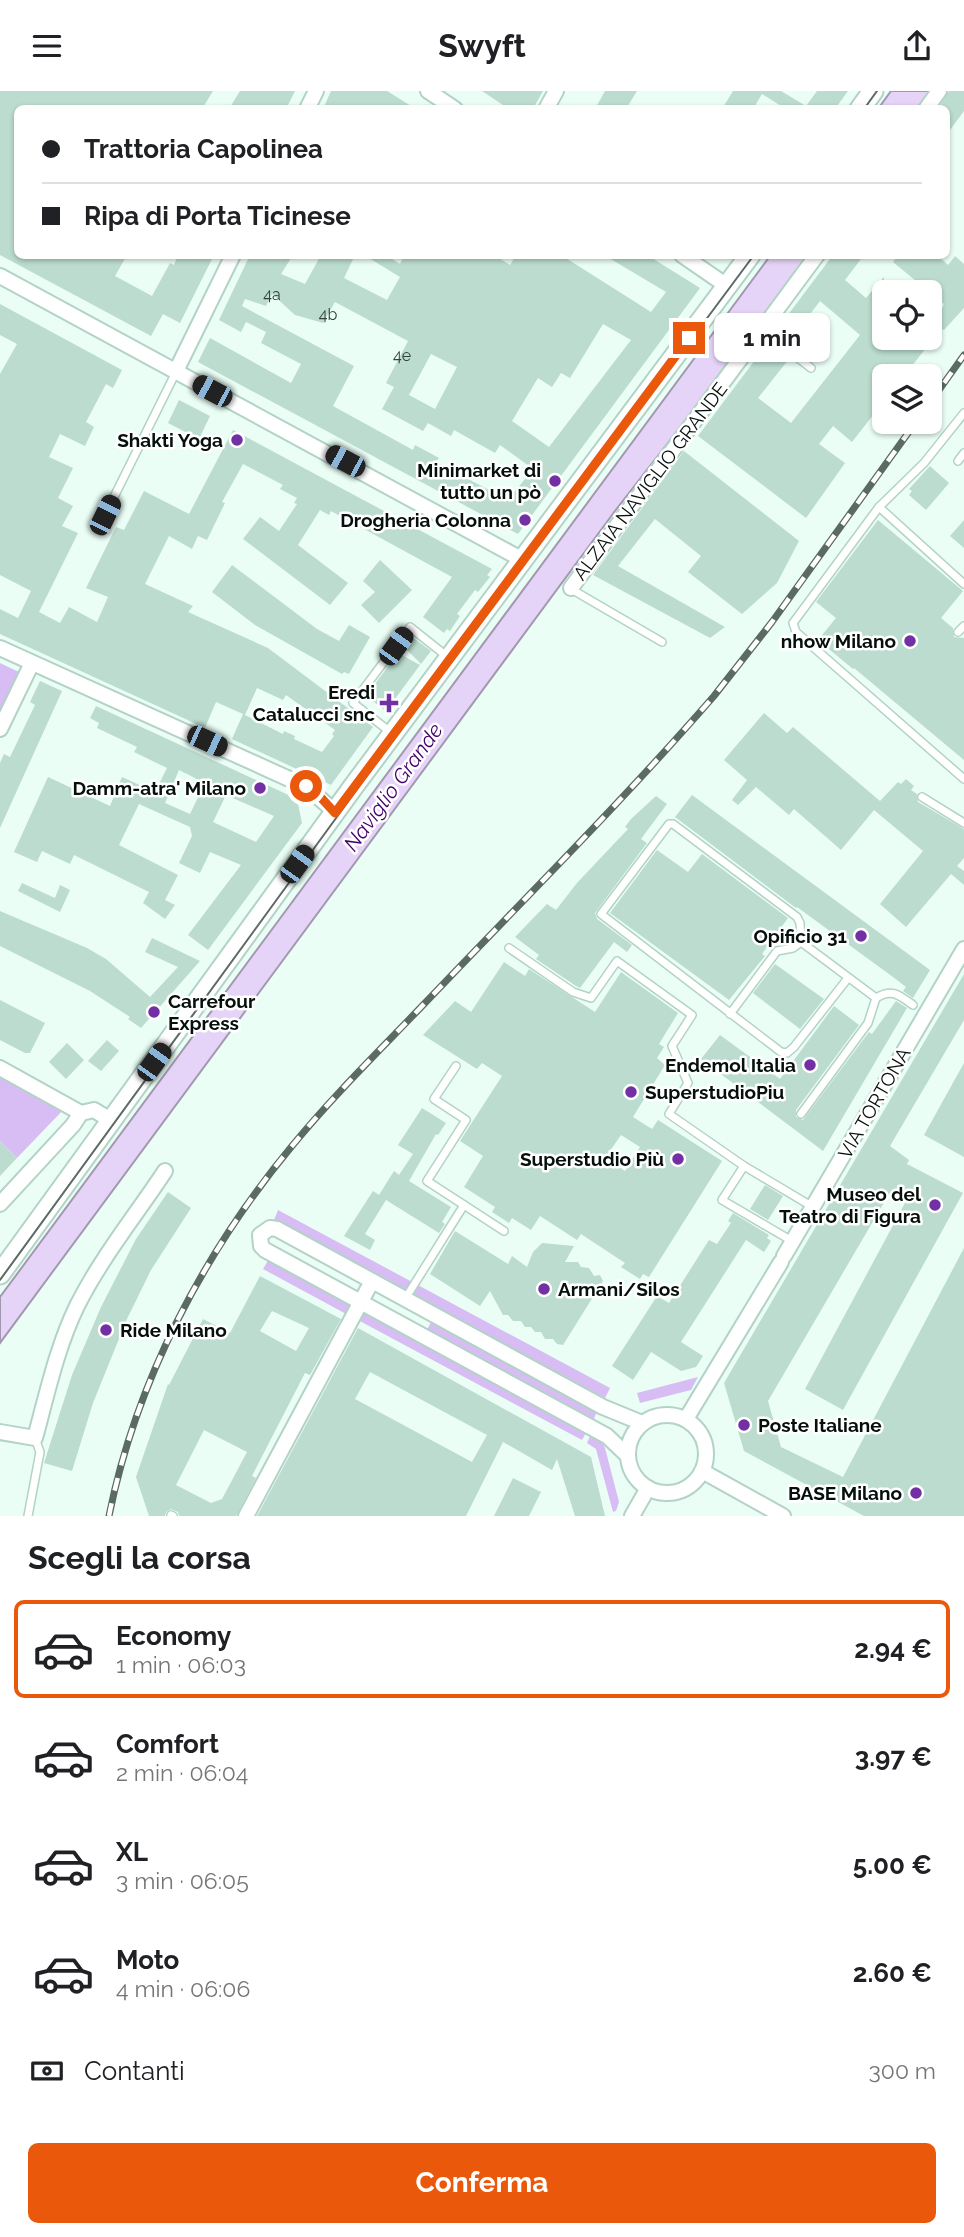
<!DOCTYPE html>
<html lang="it">
<head>
<meta charset="utf-8">
<style>
	:root { --surface:#fff; --page:#f6f6f6; --text:#202124; --muted:#757577; --line:#e0e0e0; --accent:#ea580c }
	body { margin:0; font-family:Raleway,sans-serif; background:var(--page); color:var(--text); height:100vh; display:flex; flex-direction:column; font-size:26px; white-space:nowrap }
	* { box-sizing:border-box; margin:0 }
	p { font-size:23px; color:var(--muted) }
	.icon { flex:none; width:38px; height:38px; fill:none; stroke:currentColor; stroke-width:2; stroke-linecap:round; stroke-linejoin:round }
	.map { position:relative; height:1425px; overflow:hidden }
	.drawer { display:flex; flex-direction:column; background:var(--surface); flex:1 }
	.drawer>* { flex:none }
	.guide { position:absolute; left:14px; top:14px; width:936px; height:154px; border-radius:10px; box-shadow:0 2px 5px #0004; display:grid; align-content:center; height:154px; padding:0 28px; background:var(--surface) }
	.tools { position:absolute; left:872px; top:189px; display:grid; gap:14px }
	.tools a { display:grid; place-items:center; width:70px; height:70px; border-radius:10px; background:var(--surface); box-shadow:0 2px 5px #0004; font-size:35px }
	.end { position:absolute; width:32px; height:32px; margin:-16px; border:9px solid #ea580c; background:#fff; box-shadow:0 0 0 4px #fff }
	.from { border-radius:50% }
	.bubble { position:absolute; height:49px; border-radius:10px; background:var(--surface); box-shadow:0 2px 5px #0004; font-size:23px; font-weight:700; line-height:49px; text-align:center }
	.car { position:absolute; width:21px; height:42px; margin:-21px -10px; border-radius:9px; box-shadow:0 0 5px 2px #0007; background:linear-gradient(#222 24%,#8ab4d8 0 40%,#222 0 76%,#8ab4d8 0 86%,#222 0) }
	.guide b { display:flex; align-items:center; gap:24px; height:66px; font-size:26px }
	.guide b+b { border-top:2px solid var(--line) }
	.guide i { width:18px; height:18px; background:var(--text) }
	ul { padding:0; list-style:none }
	li { display:flex; align-items:center; gap:21px; height:98px; margin:0 14px 10px; padding:0 14px; border:4px solid transparent; border-radius:10px }
	li div { flex:1 }
	li b { display:block; font-size:26px }
	li em { font-style:normal; font-weight:700 }
	li.on { border-color:var(--accent) }
	li>.icon { width:63px; height:63px; stroke-width:1.5 }
	h2 { padding:0 28px; font-size:32px; line-height:84px }
	.pay { display:flex; align-items:center; gap:18px; height:77px; padding:0 28px; font-size:26px }
	.pay p { margin-inline-start:auto }
	.action { display:flex; gap:14px; margin-top:auto; padding:14px 28px }
	.action a { flex:1; height:80px; border-radius:10px; background:var(--accent); color:#fff; font-size:28px; font-weight:700; line-height:80px; text-align:center }
	header { display:flex; justify-content:space-between; align-items:center; height:91px; padding:0 28px; background:var(--surface); font-size:32px; font-weight:700 }
	.map>svg:first-child { display:block }
</style>
</head>
<body>
<header><svg class="icon" aria-label="menu" viewBox="0 0 24 24"><path d="M4 6h16M4 12h16M4 18h16"/></svg>Swyft<svg class="icon" aria-label="share" viewBox="0 0 24 24"><path d="M12 15V3M7 8l5-5 5 5M5 13v7h14v-7"/></svg></header>
<div class="map">
<svg width="964" height="1425" viewBox="0 0 964 1425">
	<rect width="100%" height="100%" fill="#eafef6"/>
	<g fill="#d7bdf3">
		<path d="M0 572 21 582 0 625Z"/>
		<path d="M0 984 64 1018 17 1067 0 1050Z"/>
		<path d="M278 1119 610 1297 605 1307 560 1283 556 1286 452 1230V1225L274 1129Z"/>
		<path d="M269 1168 353 1214 348 1224 263 1178Z"/>
		<path d="M361 1218 587 1340 582 1349 356 1228Z"/>
		<path d="M432 1229 598 1317 594 1328 427 1239Z"/>
		<path d="M698 1286 691 1299 640 1312 637 1302Z"/>
		<path d="M591 1343 600 1347 605 1357 619 1411 616 1420 613 1421 596 1358 587 1352Z"/>
	</g>
	<g fill="#e5d4f7" stroke="#a299b0" stroke-width="2">
		<path d="M891 0H934L920 17 878 18Z"/>
		<path d="M770 165H807L742 257 615 420 0 1252V1206Z"/>
	</g>
	<g fill="#bbdcce" fill-rule="evenodd">
		<path d="M0 0H213L202 18H18V164H127L115 185 152 205 170 172 174 174 178 164H214L180 232 163 223 151 245 0 164Z"/>
		<path d="M240 0H295L286 18H229Z"/>
		<path d="M331 0H387L416 18H323Z"/>
		<path d="M482 0H543L533 18H509Z"/>
		<path d="M605 0H637L626 18H595Z"/>
		<path d="M733 0H781L806 15 817 0H848L835 18H786L762 3 753 18H722Z"/>
		<path d="M949 0H964V20L947 43V18H938Z"/>
		<path d="M250 164H293L281 183 305 193 321 164H355L344 187 387 209 400 186 364 164H386L400 173 404 164H494L510 174 516 164H561L651 221 666 201 604 164H647L700 197 518 443 198 271 210 247 291 292 301 273 261 252 266 241 246 231 241 241 219 229ZM272 203 295 224 323 232 335 211 408 250 386 292 394 296 382 318 423 340 428 332 451 345 454 339 495 362 500 354 533 378 508 409 436 371 439 367 415 354 413 359 333 315 354 275 242 215 245 208 266 215ZM603 233 631 249 549 356 512 330 538 287 552 296 561 282 570 287ZM431 263 457 276 435 318 409 304Z"/>
		<path d="M833 164H864L845 189 866 207 884 186V247H930L926 257 904 285H884V310L852 351 833 335 819 353 845 372 806 427 698 345 761 261 764 263H773L777 258 789 268 758 307 791 332 860 244 820 210 798 239 784 229Z"/>
		<path d="M898 164H937L948 174 955 165 964 173V217L944 239 935 235 944 213 893 171Z"/>
		<path d="M0 213 122 279 113 297 106 293 86 331 94 336 85 355 60 343 49 366 73 377 58 407 73 415 62 435 78 442 39 521 60 532 69 516 97 531 108 506 86 497 116 436 124 439 144 400 189 423 233 339 492 478 487 484 490 486 478 501 475 499 457 523 460 525 450 540 447 538 444 542 423 526 452 486 331 420 329 424 320 419 298 454 348 492 330 514 243 448 260 426 279 440 297 413 294 412 297 407 280 398 283 394 243 373 222 411 225 412 207 449 198 445 192 458 169 445 145 493 193 515 188 521 268 557 373 636 331 694 232 648 243 623 216 611 205 637 0 543V518L18 527 31 500 0 484V283L17 253 0 244ZM257 597 283 609 286 604 335 639 332 643 334 645 322 661 294 648 295 645 284 640 283 643 245 624Z"/>
		<path d="M179 309 210 325 199 348 168 332Z"/>
		<path d="M684 360 799 450 777 492 742 523 688 481 701 465 655 428 618 475 725 536 710 547 593 484Z"/>
		<path d="M930 375 949 392 926 419 909 404 912 400 909 398Z"/>
		<path d="M878 429 963 500 941 527 953 537 954 546 964 547V669L854 577 853 578 818 549 836 527 816 511Z"/>
		<path d="M964 429V457L950 445Z"/>
		<path d="M380 469 412 499 379 532 361 514 375 501 363 490Z"/>
		<path d="M232 474 317 538 339 550 349 534 370 546 349 583 344 581 342 583 255 534 212 501Z"/>
		<path d="M411 545 431 560 421 573 403 555Z"/>
		<path d="M398 562 420 574 386 620 366 605Z"/>
		<path d="M40 590 62 600 0 737V672L4 663 10 666 35 614 30 611Z"/>
		<path d="M96 615 297 708 302 732 208 859 188 844 241 774 210 761 200 782 179 772 192 745 190 736 139 713 119 754 178 784 165 809 175 814 165 828 143 812 149 801 74 764 70 773 42 760 37 771 14 761 48 686 110 715 122 686 155 701 167 677 134 661 137 656 97 637 99 632 90 627ZM179 679 205 692 190 723 165 712ZM226 704 274 725 256 751 213 731Z"/>
		<path d="M764 622 787 642 793 636 880 710 898 691 901 693 906 688 914 695 911 699 917 703 918 711 964 738V767L957 775 964 780V794L951 783 906 836 880 813 923 760 874 719 841 759 794 718 789 724 756 696 738 714 732 709 747 689 724 669Z"/>
		<path d="M692 704 930 879 913 907 903 900 906 896 893 886 797 816 796 817 675 726Z"/>
		<path d="M656 705 667 713 641 748 647 752 595 822 597 828 632 854 627 861 614 851 580 897 576 895 536 868 539 864 515 846 547 813 556 819 577 792 628 738 625 736 631 728Z"/>
		<path d="M657 759 688 781 702 763 788 827 762 863 765 865 729 909 610 822Z"/>
		<path d="M22 792 55 807 60 794 70 799 60 821 18 800Z"/>
		<path d="M0 820 87 857 106 868 150 906 178 876 145 861 152 847 200 870 141 937 128 928 130 926 90 900 0 855Z"/>
		<path d="M504 871 525 885 529 878 595 921 621 881 678 922 659 953 664 956 657 967 665 974 633 1026 652 1038 658 1029 722 1070 649 1186 643 1183 640 1188 621 1176 625 1172 581 1143 577 1149 540 1125 531 1139 512 1127 509 1132 492 1121 495 1116 464 1096 483 1065 460 1050 502 985 482 972 477 978 423 944 455 910 471 921ZM621 1044 640 1056 625 1080 605 1067Z"/>
		<path d="M775 873 824 908 800 938 753 902Z"/>
		<path d="M964 883V929L890 1055 909 1069 907 1073 963 1102 843 1319 805 1298 905 1112 889 1103 768 1310 781 1356 843 1386 964 1157V1425H864L744 1360 724 1292Z"/>
		<path d="M0 909 45 932 30 962H25L0 949Z"/>
		<path d="M896 910 907 917 823 1060 701 968 720 944 780 988 834 915 859 934 796 1019V1026L803 1029 869 941 872 943Z"/>
		<path d="M107 949 119 960 101 980 88 970Z"/>
		<path d="M67 952 84 969 66 988 49 971Z"/>
		<path d="M964 972V1066L924 1044Z"/>
		<path d="M422 1017 446 1032 438 1044 436 1043 409 1090 451 1116 442 1131 445 1133 439 1142 386 1109 365 1143 375 1149 370 1159 344 1145 373 1100 379 1104 394 1080 399 1084 413 1063 398 1054Z"/>
		<path d="M0 1050 17 1067 0 1085Z"/>
		<path d="M765 1094 783 1105 768 1129 750 1118Z"/>
		<path d="M168 1101 191 1117 151 1179 127 1228 93 1312 72 1380 44 1372 72 1284 101 1216 136 1148Z"/>
		<path d="M733 1122 769 1144 767 1147 771 1150 764 1161 746 1149 681 1251 703 1265 696 1276 681 1280 651 1261 633 1289 612 1275 657 1205 669 1212 709 1149 717 1153 731 1132 728 1130Z"/>
		<path d="M455 1140 508 1173 512 1165 527 1176 533 1161 542 1152 574 1155 565 1171H578L581 1176 589 1177 594 1185 600 1184 603 1190 563 1254 557 1253 553 1248H545L541 1241H535L531 1236H525L521 1230H513L508 1224H503L490 1200 480 1215 430 1183Z"/>
		<path d="M260 1185 341 1228 310 1284 305 1282 252 1385 256 1387 236 1425H179L178 1421 171 1418 166 1421 165 1425H149L136 1386 168 1293 169 1294 203 1228 230 1242ZM272 1220 309 1237 296 1260 260 1240ZM204 1339 247 1361 222 1408 211 1412 176 1394Z"/>
		<path d="M358 1237 591 1366 605 1425H575L557 1368 552 1379 503 1351 466 1425H257ZM370 1281 487 1344 472 1371 355 1308Z"/>
		<path d="M513 1387 541 1401 529 1425H494Z"/>
	</g>
	<g fill="none" stroke-linecap="round" stroke-linejoin="round">
		<g stroke="#b2d3c6" stroke-width="10">
			<g id="lane">
				<path d="M762 239 811 277"/>
				<path d="M958 370 964 362"/>
				<path d="M879 416 924 372 964 322"/>
				<path d="M105 424 176 281"/>
				<path d="M964 493 879 416 793 532 796 541 964 688"/>
				<path d="M571 498 662 551"/>
				<path d="M958 541 964 535"/>
				<path d="M393 643 353 612 410 536 449 567"/>
				<path d="M922 706 964 732"/>
				<path d="M509 857 573 901 591 907 617 870 692 924 672 955 688 992 669 1023 744 1075 813 1116"/>
				<path d="M848 887 794 956 787 962 781 961 601 823 669 733H673L797 826 800 832 801 851 876 907C892 897 899 904 913 914"/>
				<path d="M730 923 777 860 793 857 801 851"/>
				<path d="M456 975 434 1008 466 1029 427 1090 504 1140"/>
				<path d="M801 1023 868 932 876 907"/>
				<path d="M744 1075 722 1109 792 1150"/>
				<path d="M405 1208 464 1114"/>
				<path d="M171 1424 173 1425"/>
				<path d="M28 1425 40 1361 35 1347"/>
			</g>
		</g>
		<g stroke="#b2d3c6" stroke-width="18">
			<g id="street">
				<path d="M428 0 455 18"/>
				<path d="M307 18 316 0"/>
				<path d="M546 18 556 0"/>
				<path d="M926 18 939 0"/>
				<path d="M682 164 727 195"/>
				<path d="M0 185 523 469"/>
				<path d="M176 280 233 164"/>
				<path d="M571 497 817 164"/>
				<path d="M0 557 307 696 335 721"/>
				<path d="M0 638 32 572"/>
				<path d="M0 977 81 1022"/>
				<path d="M0 1113 73 1034 81 1022 94 1019 112 1030"/>
				<path d="M784 1165 964 858"/>
				<circle cx="667" cy="1363" r="39"/>
				<path d="M686 1328 781 1171"/>
				<path d="M0 1341 35 1347C47 1303 57 1256 77 1215 101 1167 136 1124 165 1080"/>
				<path d="M628 1365 607 1345 265 1159 261 1155 260 1144 270 1137 277 1138 603 1316 642 1332"/>
				<path d="M702 1380 783 1425"/>
				<path d="M246 1425 372 1190"/>
				<path d="M632 1425 648 1397"/>
			</g>
		</g>
		<g stroke="#b2d3c6" stroke-width="23">
			<g id="secondary">
				<path d="M860 18 873 0"/>
				<path d="M0 1183 353 696 750 164"/>
			</g>
		</g>
		<use href="#lane" stroke="#fff" stroke-width="7"/>
		<use href="#street" stroke="#fff" stroke-width="14"/>
		<use href="#secondary" stroke="#fff" stroke-width="19"/>
		<g stroke="#5c6a64" stroke-width="2">
			<path d="M864 18 877 0"/>
			<path d="M0 1189 363 690 754 164"/>
		</g>
		<g stroke="#5c6a64" stroke-width="7">
			<g id="rail">
				<path d="M929 313 964 264"/>
				<path d="M109 1425C136 1290 204 1161 292 1055 333 1005 380 959 425 912 522 810 622 711 714 605L772 531 916 331"/>
			</g>
		</g>
		<use href="#rail" stroke="#fff" stroke-width="4.5" stroke-dasharray="13" stroke-linecap="butt"/>
	</g>
	<g fill="none" stroke-linecap="round" stroke-linejoin="round">
		<path stroke="#ea580c" stroke-width="9" d="M306 695 314 699 335 722 689 247"/>
	</g>
	<g fill="#7230a4" stroke="#fff" stroke-width="2.5">
		<circle cx="237" cy="349" r="7"/>
		<circle cx="555" cy="390" r="7"/>
		<circle cx="525" cy="429" r="7"/>
		<circle cx="910" cy="550" r="7"/>
		<path d="M385.5 601.5h7v7h7v7h-7v7h-7v-7h-7v-7h7z"/>
		<circle cx="260" cy="697" r="7"/>
		<circle cx="861" cy="845" r="7"/>
		<circle cx="154" cy="921" r="7"/>
		<circle cx="810" cy="974" r="7"/>
		<circle cx="631" cy="1001" r="7"/>
		<circle cx="678" cy="1068" r="7"/>
		<circle cx="935" cy="1114" r="7"/>
		<circle cx="544" cy="1198" r="7"/>
		<circle cx="106" cy="1239" r="7"/>
		<circle cx="744" cy="1334" r="7"/>
		<circle cx="916" cy="1402" r="7"/>
	</g>
	<g text-anchor="middle" dominant-baseline="central" stroke-width="5" stroke-linejoin="round" paint-order="stroke">
		<g font-size="16" fill="#32423c">
			<text x="272" y="203">4a</text>
			<text x="328" y="223">4b</text>
			<text x="402" y="264">4e</text>
		</g>
		<g font-size="19" font-weight="bold" fill="#050f0b" stroke="#fff" text-anchor="end">
			<text x="223" y="349">Shakti Yoga</text>
			<text x="541" y="379">Minimarket di<tspan x="541" dy="22">tutto un pò</tspan></text>
			<text x="511" y="429">Drogheria Colonna</text>
			<text x="896" y="550">nhow Milano</text>
			<text x="375" y="601">Eredi<tspan x="375" dy="22">Catalucci snc</tspan></text>
			<text x="246" y="697">Damm-atra' Milano</text>
			<text x="847" y="845">Opificio 31</text>
			<text x="168" y="910" text-anchor="start">Carrefour<tspan x="168" dy="22">Express</tspan></text>
			<text x="796" y="974">Endemol Italia</text>
			<text x="645" y="1001" text-anchor="start">SuperstudioPiu</text>
			<text x="664" y="1068">Superstudio Più</text>
			<text x="921" y="1103">Museo del<tspan x="921" dy="22">Teatro di Figura</tspan></text>
			<text x="558" y="1198" text-anchor="start">Armani/Silos</text>
			<text x="120" y="1239" text-anchor="start">Ride Milano</text>
			<text x="758" y="1334" text-anchor="start">Poste Italiane</text>
			<text x="902" y="1402">BASE Milano</text>
		</g>
		<g font-size="19" fill="#050f0b" stroke="#fff">
			<text transform="translate(650 390) rotate(-53)">ALZAIA NAVIGLIO GRANDE</text>
			<text transform="translate(874 1012) rotate(-60)">VIA TORTONA</text>
		</g>
		<g font-size="21" font-style="italic" fill="#420068" stroke="#fff">
			<text transform="translate(393 696) rotate(-54)">Naviglio Grande</text>
		</g>
	</g>
</svg>
<div class="tools">
<a><svg class="icon" aria-label="locate" viewBox="0 0 24 24"><circle cx="12" cy="12" r="6"/><path d="M12 2v4M12 18v4M2 12h4M18 12h4"/></svg></a>
<a><svg class="icon" aria-label="layers" viewBox="0 0 24 24"><path d="M12 4l9 5-9 5-9-5zM3 14l9 5 9-5"/></svg></a>
</div>
<i class="end from" style="left:306px;top:695px"></i>
<i class="end" style="left:689px;top:247px"></i>
<div class="bubble" style="left:714px;top:222px;width:116px">1 min</div>
<i class="car" style="left:212px;top:300px;rotate:298deg"></i>
<i class="car" style="left:345px;top:370px;rotate:298deg"></i>
<i class="car" style="left:105px;top:424px;rotate:26deg"></i>
<i class="car" style="left:396px;top:555px;rotate:36deg"></i>
<i class="car" style="left:207px;top:650px;rotate:115deg"></i>
<i class="car" style="left:297px;top:773px;rotate:36deg"></i>
<i class="car" style="left:154px;top:971px;rotate:36deg"></i>
<div class="guide">
<b><i class="from"></i>Trattoria Capolinea</b>
<b><i></i>Ripa di Porta Ticinese</b>
</div>
</div>
<section class="drawer">
<h2>Scegli la corsa</h2>
<ul>
<li class="on"><svg class="icon" aria-label="car" viewBox="0 0 24 24"><path d="M5 17H2v-5l4-1 3-4h7l3 4 3 1v5h-3M9 17h6M6 11h13"/><circle cx="7" cy="17" r="2"/><circle cx="17" cy="17" r="2"/></svg><div><b>Economy</b><p>1 min · 06:03</p></div><em>2.94 €</em></li>
<li><svg class="icon" aria-label="car" viewBox="0 0 24 24"><path d="M5 17H2v-5l4-1 3-4h7l3 4 3 1v5h-3M9 17h6M6 11h13"/><circle cx="7" cy="17" r="2"/><circle cx="17" cy="17" r="2"/></svg><div><b>Comfort</b><p>2 min · 06:04</p></div><em>3.97 €</em></li>
<li><svg class="icon" aria-label="car" viewBox="0 0 24 24"><path d="M5 17H2v-5l4-1 3-4h7l3 4 3 1v5h-3M9 17h6M6 11h13"/><circle cx="7" cy="17" r="2"/><circle cx="17" cy="17" r="2"/></svg><div><b>XL</b><p>3 min · 06:05</p></div><em>5.00 €</em></li>
<li><svg class="icon" aria-label="car" viewBox="0 0 24 24"><path d="M5 17H2v-5l4-1 3-4h7l3 4 3 1v5h-3M9 17h6M6 11h13"/><circle cx="7" cy="17" r="2"/><circle cx="17" cy="17" r="2"/></svg><div><b>Moto</b><p>4 min · 06:06</p></div><em>2.60 €</em></li>
</ul>
<div class="pay"><svg class="icon" aria-label="cash" viewBox="0 0 24 24"><path d="M3 7h18v10H3z"/><circle cx="12" cy="12" r="2"/></svg>Contanti<p>300 m</p></div>
<div class="action"><a>Conferma</a></div>
</section>
</body>
</html>
